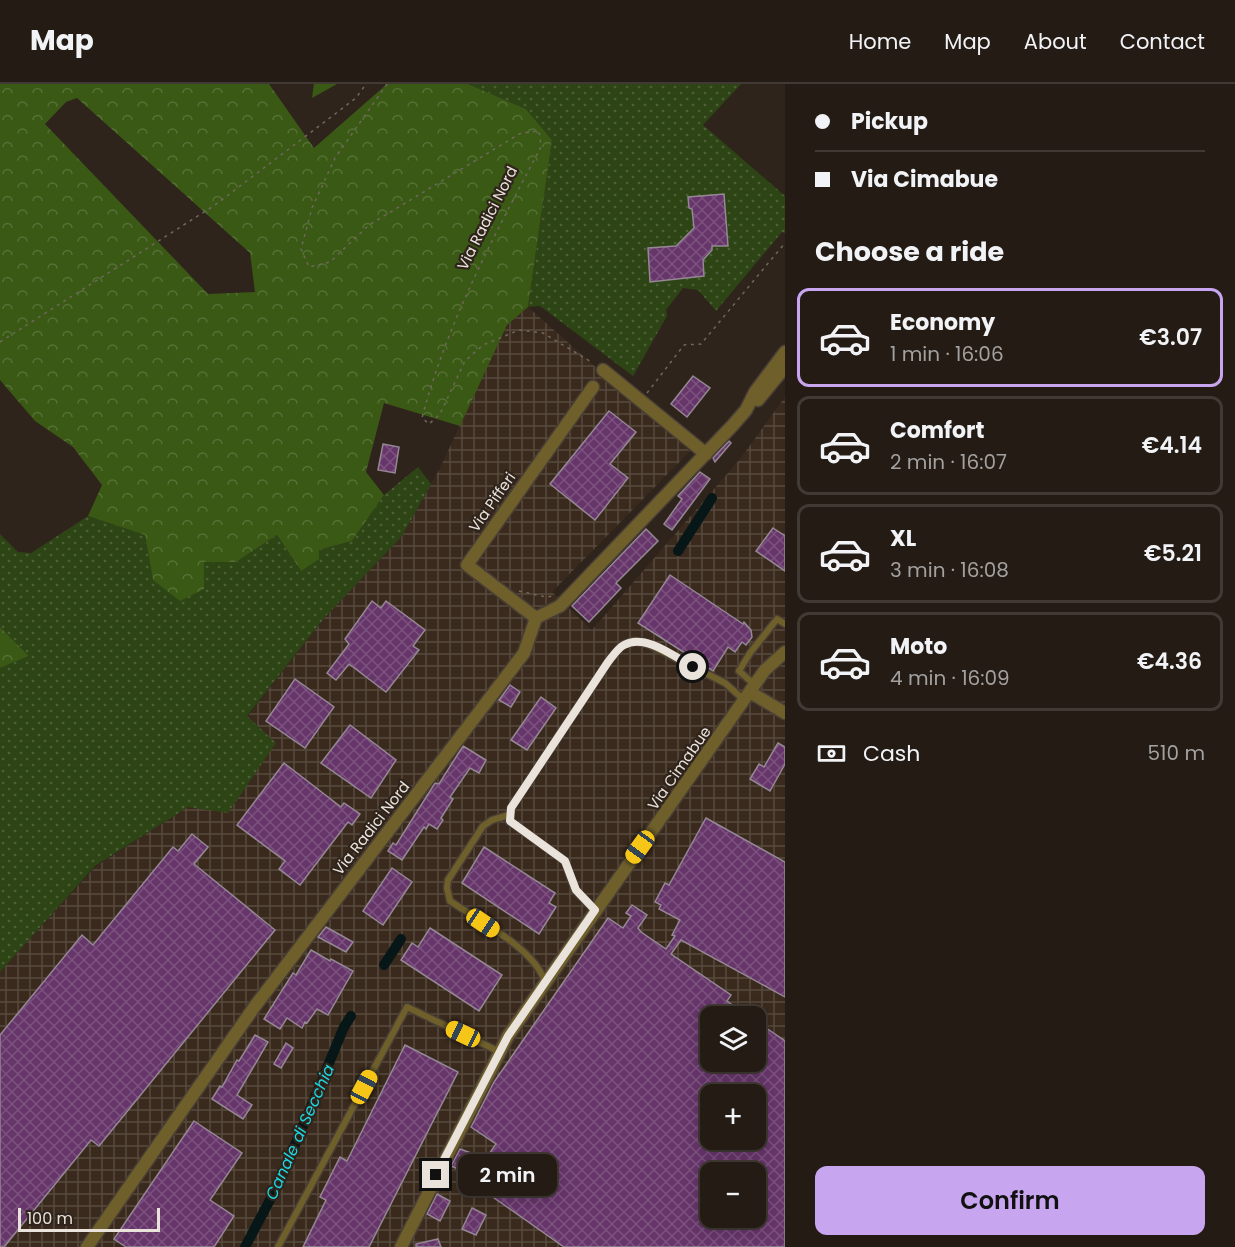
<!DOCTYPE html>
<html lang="en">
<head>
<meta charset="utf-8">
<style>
	:root { --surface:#231b14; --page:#2b241d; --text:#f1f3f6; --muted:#a3a1a0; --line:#403934; --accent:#c8a5ef }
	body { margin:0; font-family:Poppins,sans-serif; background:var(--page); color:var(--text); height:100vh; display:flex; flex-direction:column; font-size:22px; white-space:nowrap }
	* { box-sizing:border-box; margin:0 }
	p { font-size:20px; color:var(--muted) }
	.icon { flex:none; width:33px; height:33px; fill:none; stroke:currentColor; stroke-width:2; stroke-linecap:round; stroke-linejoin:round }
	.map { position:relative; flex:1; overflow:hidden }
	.panel { display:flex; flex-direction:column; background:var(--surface); width:450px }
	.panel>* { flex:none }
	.hud { display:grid; align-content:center; height:132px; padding:0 30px; background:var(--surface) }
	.buttons { position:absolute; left:700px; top:922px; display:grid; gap:12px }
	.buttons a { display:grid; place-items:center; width:66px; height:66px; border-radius:12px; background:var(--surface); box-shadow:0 3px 15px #0003,0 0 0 2px var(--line); font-size:30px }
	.scale { position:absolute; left:18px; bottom:15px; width:142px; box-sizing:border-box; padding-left:6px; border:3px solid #eae3dc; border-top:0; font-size:16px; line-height:21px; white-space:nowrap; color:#eae3dc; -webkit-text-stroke:4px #2f241b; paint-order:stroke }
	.end { position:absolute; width:27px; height:27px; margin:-14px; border:8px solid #eae3dc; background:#111; box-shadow:0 0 0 3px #111 }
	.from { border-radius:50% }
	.bubble { position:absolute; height:42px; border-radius:12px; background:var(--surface); box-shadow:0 3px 15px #0003,0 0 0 2px var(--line); font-size:20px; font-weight:600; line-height:42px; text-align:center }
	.car { position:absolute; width:18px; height:36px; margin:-18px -9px; border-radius:8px; box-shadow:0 0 4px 2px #0007; background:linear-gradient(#f5c518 24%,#345 0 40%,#f5c518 0 76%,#345 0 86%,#f5c518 0) }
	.hud b { display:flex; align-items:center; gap:21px; height:57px; font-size:22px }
	.hud b+b { border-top:2px solid var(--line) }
	.hud i { width:15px; height:15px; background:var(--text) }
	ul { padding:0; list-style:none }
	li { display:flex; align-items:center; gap:18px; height:99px; margin:0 12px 9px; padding:0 18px; border:3px solid var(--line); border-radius:12px }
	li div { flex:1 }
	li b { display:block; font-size:22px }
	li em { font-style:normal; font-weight:600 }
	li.selected { border-color:var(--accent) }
	li>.icon { width:54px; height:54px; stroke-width:1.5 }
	h2 { padding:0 30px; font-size:27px; line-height:72px }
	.pay { display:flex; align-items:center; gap:15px; height:66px; padding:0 30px; font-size:22px }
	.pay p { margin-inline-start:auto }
	.primary-button { display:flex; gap:12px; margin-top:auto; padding:12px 30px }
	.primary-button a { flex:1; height:69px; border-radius:12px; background:var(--accent); color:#111; font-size:24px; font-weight:600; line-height:69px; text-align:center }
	header { display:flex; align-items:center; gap:36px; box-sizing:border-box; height:84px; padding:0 30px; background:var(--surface); border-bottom:2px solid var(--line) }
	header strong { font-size:28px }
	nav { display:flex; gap:33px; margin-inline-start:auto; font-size:21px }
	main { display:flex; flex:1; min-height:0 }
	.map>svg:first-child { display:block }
</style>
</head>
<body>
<header>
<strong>Map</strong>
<nav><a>Home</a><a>Map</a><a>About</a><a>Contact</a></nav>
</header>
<main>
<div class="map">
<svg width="785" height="1163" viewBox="0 0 785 1163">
	<defs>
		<pattern id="industrial-grid" width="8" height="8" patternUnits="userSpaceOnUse" patternTransform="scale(1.5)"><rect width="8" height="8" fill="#3a2a1d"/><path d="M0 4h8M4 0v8" fill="none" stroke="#57493d"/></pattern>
		<pattern id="grass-dots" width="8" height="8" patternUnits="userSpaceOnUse" patternTransform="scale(1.5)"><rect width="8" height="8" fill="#2d4415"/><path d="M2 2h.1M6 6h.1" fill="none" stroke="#4c5f36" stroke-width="1.8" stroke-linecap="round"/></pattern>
		<pattern id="forest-crowns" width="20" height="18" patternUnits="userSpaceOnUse" patternTransform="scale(1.5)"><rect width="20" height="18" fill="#395915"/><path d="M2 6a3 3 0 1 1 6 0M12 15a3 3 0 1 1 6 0" fill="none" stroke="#567136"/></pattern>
		<pattern id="building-cross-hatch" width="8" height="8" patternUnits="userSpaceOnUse" patternTransform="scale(1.5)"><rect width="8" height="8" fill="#66356a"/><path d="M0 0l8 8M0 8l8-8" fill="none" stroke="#7c527f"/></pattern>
	</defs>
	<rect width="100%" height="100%" fill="#2f241b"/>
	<path fill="url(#industrial-grid)" fill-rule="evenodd" d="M528 223 690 367 552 508 592 546 740 375 785 313V1163H0V888L95 783 188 723 247 633 325 533 402 452 439 386 507 241ZM711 933H756V978H711ZM711 1011H756V1056H711ZM711 1089H756V1134H711Z"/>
	<g fill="url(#grass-dots)" fill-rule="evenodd">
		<path d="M468 0H741L703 41 785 112V149L782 148 716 227 698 206 683 204 666 226 667 232 633 292 540 222 528 223 552 56 526 25ZM724 110 712 162 703 174 704 191 650 198 648 164 683 162 682 156 691 147 695 150 692 125 689 124 688 113Z"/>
		<path d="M418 383 431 400 402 452 325 533 247 632 276 659 228 729 188 723 95 782 0 888V584L29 572 0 543V450L18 468 31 469 88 432 145 451 153 496 204 478H236L277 451 300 486 319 466 352 457 384 411Z"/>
	</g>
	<g fill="url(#forest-crowns)" fill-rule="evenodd">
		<path d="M0 0H269L314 64 387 0H468L526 25 552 56 528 223 507 241 460 342 384 319 366 388 384 411 352 457 319 466V475L301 487 277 451 236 478H204V505L180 517 153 496 145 451 88 432 102 401 73 363 35 337 0 296ZM77 14 250 169 255 208 208 210 45 40 66 18Z"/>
		<path d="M314 0H337L312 14Z"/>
		<path d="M0 543 29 572 0 584Z"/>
	</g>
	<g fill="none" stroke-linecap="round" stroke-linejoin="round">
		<g stroke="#071617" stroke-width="10">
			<path d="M678 467 712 414"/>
			<path d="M384 881 401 855"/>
			<path d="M245 1163 280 1097 344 943 351 932"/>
		</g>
	</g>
	<g fill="url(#building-cross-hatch)" stroke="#958895" stroke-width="1.5" fill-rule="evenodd">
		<path d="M724 110 728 162H712V166L703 176 704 192 650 198 648 164 676 162 694 144 692 125 689 124 688 113Z"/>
		<path d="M693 292 710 304 687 333 671 320Z"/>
		<path d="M609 327 636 348 610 380 628 394 595 436 550 400Z"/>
		<path d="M729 357 731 359 715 378 713 374Z"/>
		<path d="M383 360 399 363 395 389 378 386Z"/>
		<path d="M700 388 710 395 672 446 664 440 682 415 678 412Z"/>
		<path d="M773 444 785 452V487L756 467Z"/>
		<path d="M646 445 658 457 616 499 621 504 589 538 572 522Z"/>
		<path d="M670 491 743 540 744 538 751 546 752 553 746 561 742 558 735 568 728 563 713 587 638 539Z"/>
		<path d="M372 517 381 524 386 517 425 546 413 562 419 566 386 608 349 580 336 596 327 589 349 560 345 555Z"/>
		<path d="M295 595 334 623 305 664 266 637Z"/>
		<path d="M510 601 520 608 511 623 499 616Z"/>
		<path d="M541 613 556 624 527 666 511 656Z"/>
		<path d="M350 641 396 676 371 714 321 679Z"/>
		<path d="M778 659 785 663V680L770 707 750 695 759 680 764 683Z"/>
		<path d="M463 662 486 676 479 689 470 684 450 713 453 715 441 734 443 736 437 745 429 740 426 745 424 743 402 776 388 767 393 759 396 761 435 699 439 700Z"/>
		<path d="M284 679 341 723 344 719 360 730 352 741 348 738 300 801 279 785 285 777 237 741Z"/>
		<path d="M706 734 785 778V913L681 856 671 870 731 911 727 917 741 927 745 921 762 933H711V978H756V937L785 957V1163H564L470 1097 496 1060 471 1043 494 998 608 834 623 844 631 832 626 829 632 821 647 831 638 844 641 848 666 865 675 852 672 851 680 836 659 825 661 821 655 818 665 799 669 801ZM711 1011H756V1056H711ZM711 1089H756V1134H711Z"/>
		<path d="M192 750 208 763 194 780 275 846 99 1062 91 1056 4 1163H0V951L82 851 93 861 173 763 178 767Z"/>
		<path d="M484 763 555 809 549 819 556 823 539 850 462 799Z"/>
		<path d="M392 784 412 798 383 841 363 827Z"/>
		<path d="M326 843 353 858 346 868 318 853Z"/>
		<path d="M430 844 502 891 479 927 401 876 412 859 418 863Z"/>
		<path d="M311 866 330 877 331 875 353 887 328 931 317 925 307 939 305 938 302 944 287 934 280 945 264 935 293 889 296 891Z"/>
		<path d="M255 951 268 958 237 1011 252 1021 243 1035 212 1015 220 1002 222 1003 237 976 239 977Z"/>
		<path d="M286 959 293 964 281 984 274 980Z"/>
		<path d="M405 961 458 988 369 1163H303L326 1116 320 1113 340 1073 347 1077Z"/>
		<path d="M194 1037 242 1069 210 1116 234 1132 214 1163H126L114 1155Z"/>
		<path d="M460 1065 471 1069 463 1087 451 1082Z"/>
		<path d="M437 1110 450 1117 440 1137 427 1130Z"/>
		<path d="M472 1124 486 1131 476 1151 462 1145Z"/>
		<path d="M438 1155 441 1163H416V1160Z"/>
	</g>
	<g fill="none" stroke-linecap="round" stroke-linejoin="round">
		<g stroke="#493f36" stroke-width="9">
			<g id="lane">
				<path d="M755 601 739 587 750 569 777 535 785 540"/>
				<path d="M509 731 492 736 483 742 448 796 447 804 450 817C478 836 537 866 545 899"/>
				<path d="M595 826 575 806 565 777 509 737 511 724 608 578 622 561 633 557 648 560 725 599 744 616"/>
				<path d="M278 1163 407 923 500 968"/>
			</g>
		</g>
		<g stroke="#493f36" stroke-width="15">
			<g id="street">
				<path d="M603 286 706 370"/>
				<path d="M758 316 785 283"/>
				<path d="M536 534 467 481 593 303"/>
				<path d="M750 608 785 629"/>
				<path d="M87 1163 255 922 524 569 536 534 560 522 733 341 746 326 755 308 785 268"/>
				<path d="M401 1163 508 952 765 586 785 568"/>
			</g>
		</g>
		<g stroke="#70675e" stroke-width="1.5" stroke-dasharray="3 4.5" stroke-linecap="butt">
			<path d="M387 0 335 74 312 124 301 165 309 183 330 178 369 141 521 49 539 47 541 63C495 150 447 238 422 334L429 340 440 330 465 277 483 261 519 246 543 249 593 279"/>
			<path d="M0 258 215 121 356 14 366 0"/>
			<path d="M647 309 684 261 701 260 785 159"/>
			<path d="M519 507 546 513 553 512"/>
		</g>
		<use href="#lane" stroke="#6f5f2b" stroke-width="6"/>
		<use href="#street" stroke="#6f5f2b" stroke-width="12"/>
	</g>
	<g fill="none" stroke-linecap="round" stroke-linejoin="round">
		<path stroke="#eae3dc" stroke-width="8" d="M436 1091 508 952 595 826 576 806 565 777 510 737 511 724 608 578C612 573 618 564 624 561 645 549 675 573 693 583"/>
	</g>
	<g text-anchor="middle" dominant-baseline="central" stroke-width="4.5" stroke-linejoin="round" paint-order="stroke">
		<g font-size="15" fill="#eae3dc" stroke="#2f241b">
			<text transform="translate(487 134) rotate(-63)">Via Radici Nord</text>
			<text transform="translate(492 418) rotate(-55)">Via Pifferi</text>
			<text transform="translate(679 684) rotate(-55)">Via Cimabue</text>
			<text transform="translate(371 744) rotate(-52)">Via Radici Nord</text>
		</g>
		<g font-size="16" font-style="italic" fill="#1cd7e1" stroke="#2f241b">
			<text transform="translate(300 1048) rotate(-66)">Canale di Secchia</text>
		</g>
	</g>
</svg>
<div class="buttons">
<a><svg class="icon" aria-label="layers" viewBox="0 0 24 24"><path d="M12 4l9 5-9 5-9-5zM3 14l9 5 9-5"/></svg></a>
<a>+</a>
<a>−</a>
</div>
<div class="scale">100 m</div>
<i class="end from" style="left:693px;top:583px"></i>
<i class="end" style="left:436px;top:1091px"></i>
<div class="bubble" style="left:458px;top:1070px;width:99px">2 min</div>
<i class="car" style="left:640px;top:763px;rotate:216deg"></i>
<i class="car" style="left:483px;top:839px;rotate:124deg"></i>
<i class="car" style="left:463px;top:950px;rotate:295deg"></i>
<i class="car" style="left:364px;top:1003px;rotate:28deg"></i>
</div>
<section class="panel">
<div class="hud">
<b><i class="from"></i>Pickup</b>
<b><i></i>Via Cimabue</b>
</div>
<h2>Choose a ride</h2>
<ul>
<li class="selected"><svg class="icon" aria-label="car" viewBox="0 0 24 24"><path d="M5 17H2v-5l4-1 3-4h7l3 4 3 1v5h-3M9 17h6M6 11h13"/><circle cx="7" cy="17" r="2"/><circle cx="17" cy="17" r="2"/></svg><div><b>Economy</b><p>1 min · 16:06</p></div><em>€3.07</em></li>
<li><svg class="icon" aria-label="car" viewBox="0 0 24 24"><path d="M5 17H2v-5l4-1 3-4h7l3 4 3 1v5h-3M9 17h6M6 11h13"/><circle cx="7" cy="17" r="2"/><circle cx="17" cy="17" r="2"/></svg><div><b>Comfort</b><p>2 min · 16:07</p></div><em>€4.14</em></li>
<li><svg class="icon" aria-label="car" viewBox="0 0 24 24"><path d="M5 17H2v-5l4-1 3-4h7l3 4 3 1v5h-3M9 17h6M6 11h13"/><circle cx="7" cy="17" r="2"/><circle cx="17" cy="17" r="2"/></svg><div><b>XL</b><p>3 min · 16:08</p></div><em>€5.21</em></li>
<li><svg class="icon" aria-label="car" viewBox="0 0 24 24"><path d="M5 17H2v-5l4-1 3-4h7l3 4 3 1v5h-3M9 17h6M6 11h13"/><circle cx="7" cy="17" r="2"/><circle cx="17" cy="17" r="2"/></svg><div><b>Moto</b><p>4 min · 16:09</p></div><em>€4.36</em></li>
</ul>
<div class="pay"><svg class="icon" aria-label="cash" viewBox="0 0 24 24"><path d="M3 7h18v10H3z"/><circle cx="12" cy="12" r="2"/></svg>Cash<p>510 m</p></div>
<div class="primary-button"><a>Confirm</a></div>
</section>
</main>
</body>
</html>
